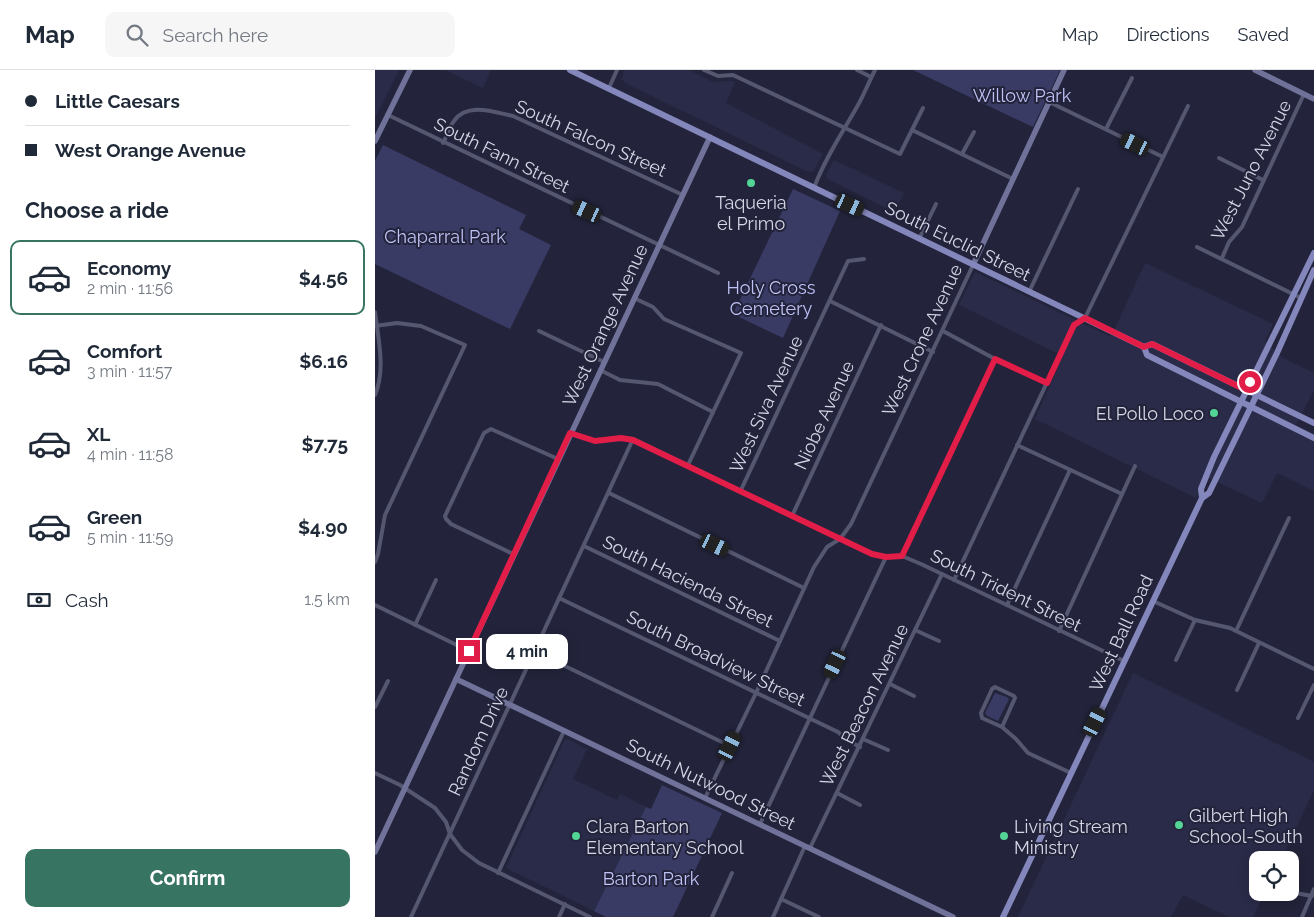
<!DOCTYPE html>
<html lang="en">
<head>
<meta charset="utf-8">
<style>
	:root { --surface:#fff; --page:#f6f6f7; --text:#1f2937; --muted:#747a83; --line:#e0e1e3; --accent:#377562 }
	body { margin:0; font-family:Raleway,sans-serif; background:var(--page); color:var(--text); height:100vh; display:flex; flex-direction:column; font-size:19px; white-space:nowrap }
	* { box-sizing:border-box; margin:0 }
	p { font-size:16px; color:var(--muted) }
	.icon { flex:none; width:28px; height:28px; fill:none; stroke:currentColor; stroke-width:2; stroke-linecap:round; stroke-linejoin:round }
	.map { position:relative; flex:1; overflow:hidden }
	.sheet { display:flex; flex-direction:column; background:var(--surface); width:375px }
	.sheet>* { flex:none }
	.top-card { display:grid; align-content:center; height:110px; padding:0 25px; background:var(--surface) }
	.controls { position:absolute; left:874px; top:781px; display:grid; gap:10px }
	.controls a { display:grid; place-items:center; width:50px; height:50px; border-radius:10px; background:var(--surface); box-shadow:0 2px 12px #0003; font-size:25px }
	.end { position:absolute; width:22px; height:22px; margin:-11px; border:6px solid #e11d48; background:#fff; box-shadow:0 0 0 2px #fff }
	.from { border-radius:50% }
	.bubble { position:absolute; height:35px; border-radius:10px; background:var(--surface); box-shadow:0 2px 12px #0003; font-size:16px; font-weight:700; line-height:35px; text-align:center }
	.car { position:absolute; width:15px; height:30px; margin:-15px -8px; border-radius:6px; box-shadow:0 0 4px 1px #0007; background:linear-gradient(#222 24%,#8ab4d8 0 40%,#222 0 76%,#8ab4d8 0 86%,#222 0) }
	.top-card b { display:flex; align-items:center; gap:18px; height:48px; font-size:19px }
	.top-card b+b { border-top:1px solid var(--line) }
	.top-card i { width:12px; height:12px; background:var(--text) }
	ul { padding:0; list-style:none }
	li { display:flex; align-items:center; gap:15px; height:75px; margin:0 10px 8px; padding:0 15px; border:2px solid transparent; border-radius:10px }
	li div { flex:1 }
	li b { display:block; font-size:19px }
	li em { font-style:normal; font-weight:700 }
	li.selected { border-color:var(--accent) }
	li>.icon { width:45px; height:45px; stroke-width:1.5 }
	h2 { padding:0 25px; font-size:22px; line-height:60px }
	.pay { display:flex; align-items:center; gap:12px; height:55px; padding:0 25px; font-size:19px }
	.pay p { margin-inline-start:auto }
	.action { display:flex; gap:10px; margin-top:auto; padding:10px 25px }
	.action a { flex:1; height:58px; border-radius:10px; background:var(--accent); color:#fff; font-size:20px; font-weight:700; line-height:58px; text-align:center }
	header { display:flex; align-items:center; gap:30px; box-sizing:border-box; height:70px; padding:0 25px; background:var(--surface); border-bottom:1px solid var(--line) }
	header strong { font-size:24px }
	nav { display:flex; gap:28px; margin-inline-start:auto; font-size:18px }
	.search { width:350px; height:45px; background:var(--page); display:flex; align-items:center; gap:12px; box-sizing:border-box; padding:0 18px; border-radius:10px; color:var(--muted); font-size:19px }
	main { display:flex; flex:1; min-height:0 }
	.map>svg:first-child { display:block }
</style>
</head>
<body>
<header>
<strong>Map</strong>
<div class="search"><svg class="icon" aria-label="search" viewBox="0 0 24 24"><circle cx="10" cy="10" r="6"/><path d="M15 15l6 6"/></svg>Search here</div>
<nav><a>Map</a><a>Directions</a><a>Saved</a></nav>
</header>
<main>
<section class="sheet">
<div class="top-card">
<b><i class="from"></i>Little Caesars</b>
<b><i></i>West Orange Avenue</b>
</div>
<h2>Choose a ride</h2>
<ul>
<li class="selected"><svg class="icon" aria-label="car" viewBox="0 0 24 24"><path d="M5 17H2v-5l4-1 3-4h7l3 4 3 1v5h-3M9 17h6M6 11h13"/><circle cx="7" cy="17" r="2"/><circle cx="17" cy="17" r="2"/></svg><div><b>Economy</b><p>2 min · 11:56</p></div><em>$4.56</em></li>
<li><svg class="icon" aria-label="car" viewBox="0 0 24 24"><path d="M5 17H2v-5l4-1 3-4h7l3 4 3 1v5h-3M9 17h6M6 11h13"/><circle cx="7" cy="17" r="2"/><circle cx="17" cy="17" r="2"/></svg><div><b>Comfort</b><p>3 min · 11:57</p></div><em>$6.16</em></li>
<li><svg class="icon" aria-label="car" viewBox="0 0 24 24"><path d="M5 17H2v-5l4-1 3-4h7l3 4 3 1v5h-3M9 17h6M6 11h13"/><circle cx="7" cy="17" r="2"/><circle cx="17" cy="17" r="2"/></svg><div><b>XL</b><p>4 min · 11:58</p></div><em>$7.75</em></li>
<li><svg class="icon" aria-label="car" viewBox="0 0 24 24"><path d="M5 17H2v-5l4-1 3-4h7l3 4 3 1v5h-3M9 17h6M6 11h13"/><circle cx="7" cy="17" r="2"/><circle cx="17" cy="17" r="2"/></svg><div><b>Green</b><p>5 min · 11:59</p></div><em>$4.90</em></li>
</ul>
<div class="pay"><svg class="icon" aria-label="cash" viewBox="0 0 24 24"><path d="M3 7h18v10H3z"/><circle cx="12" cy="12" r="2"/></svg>Cash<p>1.5 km</p></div>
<div class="action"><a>Confirm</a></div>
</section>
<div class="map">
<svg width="939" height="847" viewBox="0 0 939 847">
	<rect width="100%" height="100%" fill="#23243b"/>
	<g fill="#2a2b48">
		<path d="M0 0H24L0 48Z"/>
		<path d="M70 0H116L108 18Z"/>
		<path d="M249 0H314L338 12 357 11 360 12 351 33 448 84 438 102 431 101 250 13 247 9Z"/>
		<path d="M459 90 529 123 519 142 453 109 451 105Z"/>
		<path d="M770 193 898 254 890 271 908 288 939 303V320L921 355 939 364V421L902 403 887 433 832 407 821 428 660 349 688 286 584 235 600 202 736 267Z"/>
		<path d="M758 603 939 692V720L906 790H882V822L890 823 878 847H854L808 825 796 847H643Z"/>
		<path d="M192 669 212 679 198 709 242 730 245 724 271 737 219 841 131 798 189 671Z"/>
	</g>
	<g fill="#3a3b64">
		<path d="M538 0H685L658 57Z"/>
		<path d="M8 75 151 145 144 159 176 175 135 259 0 194V91Z"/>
		<path d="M418 119 465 141 408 268 358 244Z"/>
		<path d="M620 623 632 627 634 629 623 651 612 646 610 643Z"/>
		<path d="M287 715 347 743 298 847H231L219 841 271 737 276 739Z"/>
	</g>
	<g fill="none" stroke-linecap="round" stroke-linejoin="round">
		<g stroke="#555771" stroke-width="4">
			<path d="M329 0 343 6 358 5 525 84 548 38"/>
			<path d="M482 0 496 7"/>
			<path d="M234 18 242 0"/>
			<path d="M674 32 788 87"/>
			<path d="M13 45 343 203"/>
			<path d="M731 59 757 8"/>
			<path d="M537 60 638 109"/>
			<path d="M68 73C72 66 74 57 79 51 92 32 119 42 138 46L308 125"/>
			<path d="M587 84 599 62"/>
			<path d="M844 88 888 110"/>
			<path d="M439 118C450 88 468 62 483 35 489 24 494 12 500 0"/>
			<path d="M544 169 561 134"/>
			<path d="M822 177 926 228"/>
			<path d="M847 188 854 172 867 157 929 24"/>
			<path d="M654 222 703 119"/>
			<path d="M259 228 278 237 289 249 366 283 313 395"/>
			<path d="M455 231 558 282"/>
			<path d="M0 242C3 268 11 299 0 325"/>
			<path d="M0 256 22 253 46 256 90 275 10 445 3 484 0 492"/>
			<path d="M164 261 229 292"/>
			<path d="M568 261 620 289 672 313"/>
			<path d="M225 300 245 310 283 314 338 342"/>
			<path d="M195 363 220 371 246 368 258 369 497 484 511 487 527 486 546 494 749 591"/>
			<path d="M642 375 747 424"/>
			<path d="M365 422 473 191 489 189"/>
			<path d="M234 423 429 518"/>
			<path d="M417 446 506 255"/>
			<path d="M209 476 405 571"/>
			<path d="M138 484 76 454 71 449 70 446 109 363 116 359 183 389"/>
			<path d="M527 486 620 289"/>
			<path d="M579 510 699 255 710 248 813 36"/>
			<path d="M184 528 463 662 472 670 485 677"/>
			<path d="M778 531 820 550 855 558 939 599"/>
			<path d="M0 535 94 581"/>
			<path d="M632 535 695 400"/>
			<path d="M40 555 61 510"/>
			<path d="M540 560 564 571"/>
			<path d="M684 561 760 396"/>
			<path d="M861 561 914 448"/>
			<path d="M159 581 355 676"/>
			<path d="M801 590 820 550"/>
			<path d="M515 614 539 626"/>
			<path d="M862 620 884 573"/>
			<path d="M0 637 13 611"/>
			<path d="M923 648 939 615"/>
			<path d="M627 657 640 628 639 626 620 617 617 619 606 643 607 648 627 657 641 669 653 683 696 703"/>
			<path d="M488 669 513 680"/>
			<path d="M0 703 25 715 60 738 71 752 75 764 87 780 104 793 215 847"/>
			<path d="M462 723 485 735"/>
			<path d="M330 728 381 623 439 497 452 477 465 469 476 454 598 195"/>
			<path d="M385 754 511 487"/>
			<path d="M435 778 567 504"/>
			<path d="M123 803 189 661"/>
			<path d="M915 822 937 826"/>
			<path d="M406 829 444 847"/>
			<path d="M36 847 258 369"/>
			<path d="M184 847 190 834"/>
			<path d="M337 847 357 803"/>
			<path d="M398 847 430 776"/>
			<path d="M927 847 939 819"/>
		</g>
		<g stroke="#70729a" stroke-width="5.5">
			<path d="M880 0 939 29"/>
			<path d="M0 71 35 0"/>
			<path d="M598 195 689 0"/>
			<path d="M81 609 578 847"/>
			<path d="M0 782 335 67"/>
		</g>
		<g stroke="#8487bb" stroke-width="6">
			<path d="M195 0 769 277 777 274 939 353"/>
			<path d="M769 277 772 285 939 368"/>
			<path d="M827 428 826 419 839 387 939 183"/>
			<path d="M628 847 827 428 834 423 902 283 939 200"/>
		</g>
	</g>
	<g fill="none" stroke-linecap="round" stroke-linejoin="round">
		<path stroke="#e11d48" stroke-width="6" d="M94 581 195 363 220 371 246 368 258 370 497 484 511 487 527 486 620 289 672 313 699 255 710 248 769 277 777 274 871 320 875 312"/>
	</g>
	<g fill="#54d396" stroke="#23243b" stroke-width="2">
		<circle cx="376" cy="113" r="5"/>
		<circle cx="839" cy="343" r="5"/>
		<circle cx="804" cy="755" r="5"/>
		<circle cx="201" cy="766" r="5"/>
		<circle cx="629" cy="766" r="5"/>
	</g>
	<g text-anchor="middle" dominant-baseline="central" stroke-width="4" stroke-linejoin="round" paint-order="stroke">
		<g font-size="18" fill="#bfc3f7" stroke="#23243b">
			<text x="647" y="25">Willow Park</text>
			<text x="70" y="166">Chaparral Park</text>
			<text x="396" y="217">Holy Cross<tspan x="396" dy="21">Cemetery</tspan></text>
			<text x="276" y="808">Barton Park</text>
		</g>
		<g font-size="18" fill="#d4d6e5" stroke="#23243b">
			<text transform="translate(216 68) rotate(24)">South Falcon Street</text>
			<text transform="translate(127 85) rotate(26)">South Fann Street</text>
			<text transform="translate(876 100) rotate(-63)">West Juno Avenue</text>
			<text transform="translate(583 171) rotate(26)">South Euclid Street</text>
			<text transform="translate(230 255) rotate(-65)">West Orange Avenue</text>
			<text transform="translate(547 270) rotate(-65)">West Crone Avenue</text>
			<text transform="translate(391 334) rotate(-65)">West Siva Avenue</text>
			<text transform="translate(449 345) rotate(-65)">Niobe Avenue</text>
			<text transform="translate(313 511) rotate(26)">South Hacienda Street</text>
			<text transform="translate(631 520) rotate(26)">South Trident Street</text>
			<text transform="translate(746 563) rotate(-65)">West Ball Road</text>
			<text transform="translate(341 588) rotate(26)">South Broadview Street</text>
			<text transform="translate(489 635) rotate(-64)">West Beacon Avenue</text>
			<text transform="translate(103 671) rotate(-65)">Random Drive</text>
			<text transform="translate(336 714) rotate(26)">South Nutwood Street</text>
		</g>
		<g font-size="18" fill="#d4d6e5" stroke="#23243b" text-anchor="start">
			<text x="376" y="132" text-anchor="middle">Taqueria<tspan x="376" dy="21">el Primo</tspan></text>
			<text x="829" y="343" text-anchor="end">El Pollo Loco</text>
			<text x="814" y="745">Gilbert High<tspan x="814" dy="21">School-South</tspan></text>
			<text x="211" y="756">Clara Barton<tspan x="211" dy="21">Elementary School</tspan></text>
			<text x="639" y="756">Living Stream<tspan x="639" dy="21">Ministry</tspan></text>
		</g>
	</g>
</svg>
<div class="controls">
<a><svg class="icon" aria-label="locate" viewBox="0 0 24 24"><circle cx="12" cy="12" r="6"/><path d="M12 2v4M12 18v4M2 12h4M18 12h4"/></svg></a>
</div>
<i class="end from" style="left:875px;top:312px"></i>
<i class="end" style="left:94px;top:581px"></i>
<div class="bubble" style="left:111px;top:564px;width:82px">4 min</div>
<i class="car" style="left:760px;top:74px;rotate:296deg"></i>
<i class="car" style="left:475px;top:135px;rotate:115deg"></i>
<i class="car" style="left:212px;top:141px;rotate:295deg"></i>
<i class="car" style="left:340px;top:475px;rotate:116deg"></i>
<i class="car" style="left:460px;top:594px;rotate:205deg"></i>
<i class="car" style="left:720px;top:652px;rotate:26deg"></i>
<i class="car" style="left:355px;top:676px;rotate:26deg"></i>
</div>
</main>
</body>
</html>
